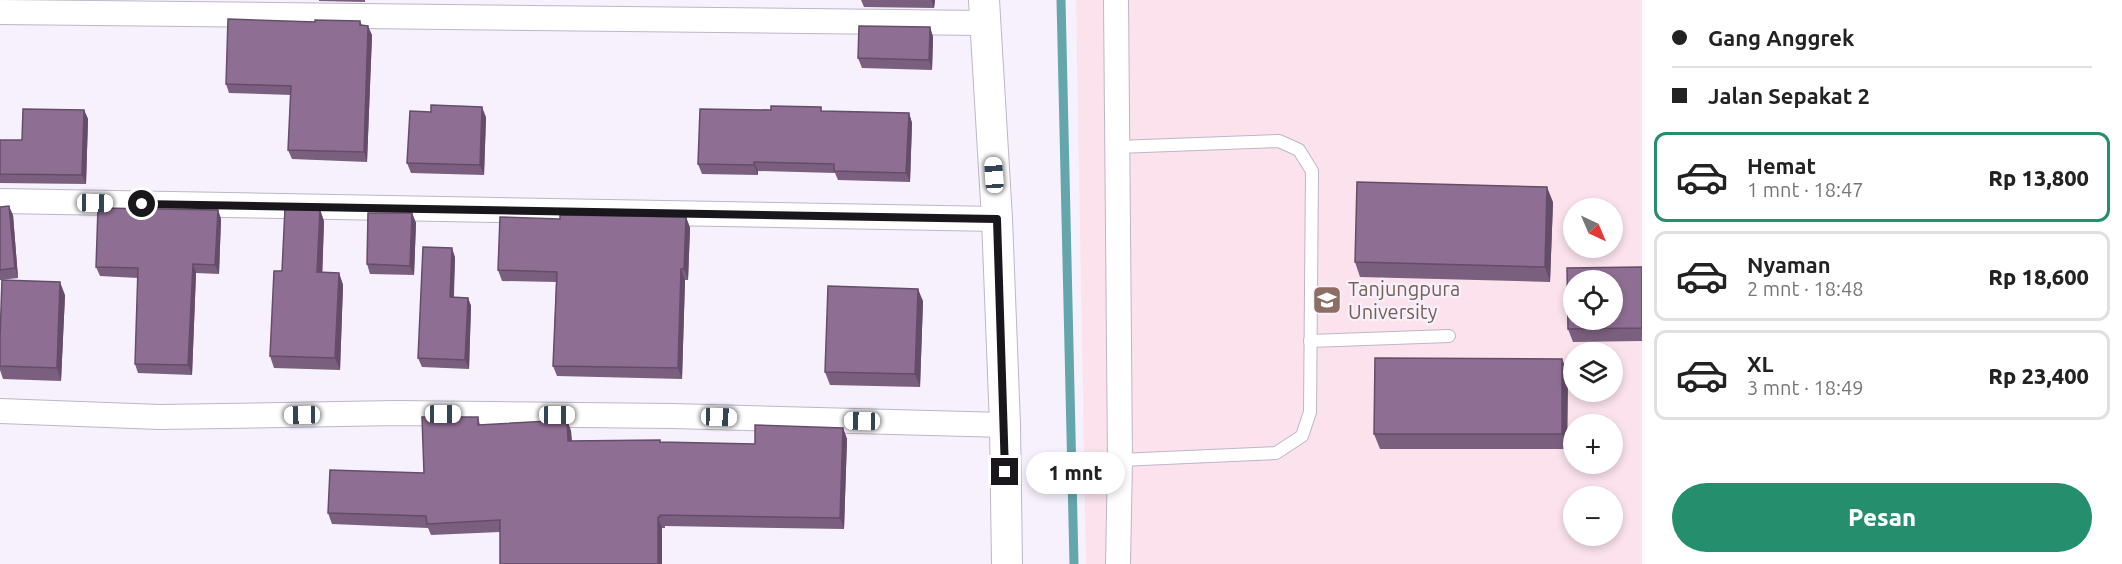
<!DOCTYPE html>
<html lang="id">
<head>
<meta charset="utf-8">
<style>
	:root { --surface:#fff; --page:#f6f6f6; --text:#222; --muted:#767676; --line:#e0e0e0; --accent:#258e6c }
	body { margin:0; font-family:Ubuntu,sans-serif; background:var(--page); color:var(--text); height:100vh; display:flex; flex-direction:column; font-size:22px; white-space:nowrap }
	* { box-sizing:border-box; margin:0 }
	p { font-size:20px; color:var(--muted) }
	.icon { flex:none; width:33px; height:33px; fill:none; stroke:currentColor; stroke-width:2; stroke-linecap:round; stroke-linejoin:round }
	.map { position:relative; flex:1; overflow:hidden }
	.sheet { display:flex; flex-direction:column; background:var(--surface); width:480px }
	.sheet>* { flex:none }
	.guide { display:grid; align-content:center; height:132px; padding:0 30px; background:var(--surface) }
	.needle { width:39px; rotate:136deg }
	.buttons { position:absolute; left:1563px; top:198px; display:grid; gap:12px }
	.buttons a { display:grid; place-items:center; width:60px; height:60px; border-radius:50%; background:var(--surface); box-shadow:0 3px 9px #0003; font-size:30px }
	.end { position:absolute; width:27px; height:27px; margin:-14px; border:8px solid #19161c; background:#fff; box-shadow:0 0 0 3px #fff }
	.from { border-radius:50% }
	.bubble { position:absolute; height:42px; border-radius:21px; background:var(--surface); box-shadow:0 3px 9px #0003; font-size:20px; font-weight:800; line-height:42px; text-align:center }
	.car { position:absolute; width:18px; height:36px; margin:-18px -9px; border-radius:8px; box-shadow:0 0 4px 2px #0007; background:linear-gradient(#fff 24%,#345 0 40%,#fff 0 76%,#345 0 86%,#fff 0) }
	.guide b { display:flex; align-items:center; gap:21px; height:57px; font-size:22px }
	.guide b+b { border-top:2px solid var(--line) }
	.guide i { width:15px; height:15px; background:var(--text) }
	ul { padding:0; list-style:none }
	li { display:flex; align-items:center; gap:18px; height:90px; margin:0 12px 9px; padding:0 18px; border:3px solid var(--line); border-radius:12px }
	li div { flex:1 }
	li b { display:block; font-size:22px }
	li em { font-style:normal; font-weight:800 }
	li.active { border-color:var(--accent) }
	li>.icon { width:54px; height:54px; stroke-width:1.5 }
	.cta { display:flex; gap:12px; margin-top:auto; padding:12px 30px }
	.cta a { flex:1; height:69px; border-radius:36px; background:var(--accent); color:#fff; font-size:24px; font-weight:800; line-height:69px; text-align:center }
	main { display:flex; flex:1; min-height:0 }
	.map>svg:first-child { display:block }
</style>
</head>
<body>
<main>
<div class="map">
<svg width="1642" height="564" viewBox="0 0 1642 564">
	<rect width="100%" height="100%" fill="#f6f1fc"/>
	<path fill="#fbe2ec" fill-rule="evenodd" d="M1076 0H1642V564H1086ZM1574 208H1612V248H1574ZM1574 280H1612V320H1574ZM1574 352H1612V392H1574ZM1574 424H1612V464H1574ZM1574 496H1612V536H1574Z"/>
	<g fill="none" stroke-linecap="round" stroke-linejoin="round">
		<path stroke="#63a6ac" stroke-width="9" d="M1061 0 1074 564"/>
		<g stroke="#bdb6c7" stroke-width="14">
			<g id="service">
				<path d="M1117 147 1279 141 1299 150 1312 171 1310 412 1302 436 1276 453 1120 460"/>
				<path d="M1310 341 1449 336"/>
			</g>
		</g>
		<g stroke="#bdb6c7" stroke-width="26">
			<g id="minor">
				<path d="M1116 0 1120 460 1118 564"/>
				<path d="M0 12 984 23"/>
				<path d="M0 201 997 219"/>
				<path d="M0 411 160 417 397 413 672 416 1005 425"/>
			</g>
		</g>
		<g stroke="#bdb6c7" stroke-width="32">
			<path id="tertiary" d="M984 0 997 219 1005 425 1007 564"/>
		</g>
		<use href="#service" stroke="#fff" stroke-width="12"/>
		<use href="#minor" stroke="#fff" stroke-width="24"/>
		<use href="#tertiary" stroke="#fff" stroke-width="30"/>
	</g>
	<g fill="#7b5f7f">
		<path d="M319 0H365V2L319 1Z"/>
		<path d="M861 0H935L934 8 864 7Z"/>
		<path d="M360 21 362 25 372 35 367 162 292 159 288 150 291 95 229 93 226 84 315 22Z"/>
		<path d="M930 27 933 37 932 70 862 68 858 58Z"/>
		<path d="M821 107 822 111 909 113 912 123 910 182 838 180 835 173 758 171V175L702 174 698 164 771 110Z"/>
		<path d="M84 110 88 119 86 184 0 183V140H22Z"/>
		<path d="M486 117 484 175 411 173 407 163Z"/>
		<path d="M1553 202 1550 282 1360 277 1355 262Z"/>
		<path d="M0 207 13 215 18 278 0 280Z"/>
		<path d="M218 210 221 219 219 274 196 273 192 375 138 373 135 364 138 278 100 276 96 267Z"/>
		<path d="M412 213 416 223 414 275 370 274 367 264Z"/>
		<path d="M686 217 690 228 688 280H685L682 379 557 376 553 366 556 282 502 281 498 270Z"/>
		<path d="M324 221 322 272 339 273 343 285 340 370 274 368 270 356 282 271Z"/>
		<path d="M455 257 454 297 468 298 471 306 469 369 422 367 418 358Z"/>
		<path d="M1642 267V341L1573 342 1568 329Z"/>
		<path d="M65 295 61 381 3 379 0 370V338Z"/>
		<path d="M923 301 920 387 830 385 825 372Z"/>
		<path d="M1562 359 1568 374 1567 449H1380L1374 434Z"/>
		<path d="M478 417 480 425 567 420 571 431 572 441 660 440 661 442 755 444 843 428 847 439 844 529 665 526V528L500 532 431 535 428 528 332 524 328 513 424 473Z"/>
	</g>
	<g fill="#644d68">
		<path d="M931 0H935L934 8Z"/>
		<path d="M368 26 372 35 367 162 364 152Z"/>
		<path d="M930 27 933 37 932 70 929 60Z"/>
		<path d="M482 107 486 117 484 175 480 165Z"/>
		<path d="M84 110 88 119 86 184 82 175Z"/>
		<path d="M909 113 912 123 910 182 906 173Z"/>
		<path d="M754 162 758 171V175L754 165Z"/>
		<path d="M1547 187 1553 202 1550 282 1545 267Z"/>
		<path d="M9 206 13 215 18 278 15 268Z"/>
		<path d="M320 209 324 221 322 284 317 272Z"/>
		<path d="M218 210 221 219 219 274 215 265Z"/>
		<path d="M412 213 416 223 414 275 410 266Z"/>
		<path d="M686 217 690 228 688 280 684 269Z"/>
		<path d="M452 248 455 257 453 306 450 297Z"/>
		<path d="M193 264 196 273 192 375 188 365Z"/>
		<path d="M681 269 685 280 682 379 678 368Z"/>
		<path d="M339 273 343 285 340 370 335 358Z"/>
		<path d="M60 282 65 295 61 381 57 368Z"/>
		<path d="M918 289 923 301 920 387 915 374Z"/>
		<path d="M468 298 471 306 469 369 465 360Z"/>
		<path d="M1562 359 1568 374 1567 449 1562 434Z"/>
		<path d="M567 420 571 431 572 452 568 441Z"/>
		<path d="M843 428 847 439 844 529 840 518Z"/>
		<path d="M658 517 662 528V564H658Z"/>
	</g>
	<g fill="#8f6e94" stroke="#644d68" stroke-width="1.5" fill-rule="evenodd">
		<path d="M228 19 315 22V20L360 21V25L368 26 364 152 288 150 291 86 226 84Z"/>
		<path d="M859 26 930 27 929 60 858 58Z"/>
		<path d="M431 105 482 107 480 165 407 163 410 111 431 112Z"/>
		<path d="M771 106 821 107V111L909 113 906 173 834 171V164L754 162V165L698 164 700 109 771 110Z"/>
		<path d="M23 109 84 110 82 175 0 174V140H22Z"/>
		<path d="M1357 182 1547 187 1545 267 1355 262Z"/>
		<path d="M9 206 15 268 0 270V207Z"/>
		<path d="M98 208 218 210 215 265 193 264 188 365 135 364 138 268 96 267Z"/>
		<path d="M285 208 320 209 317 272 339 273 335 358 270 356 274 271H282Z"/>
		<path d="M368 213H412L410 266 367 264Z"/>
		<path d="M560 215 686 217 684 269H681L678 368 553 366 557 272 498 270 500 217 560 219Z"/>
		<path d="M423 247 452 248 450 297 468 298 465 360 418 358Z"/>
		<path d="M1642 267V328L1568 329 1567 268ZM1574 280H1612V320H1574Z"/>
		<path d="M2 280 60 282 57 368 0 366V338Z"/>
		<path d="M828 286 918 289 915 374 825 372Z"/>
		<path d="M1375 358 1562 359V434H1374Z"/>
		<path d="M422 417H478V425L567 420 568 441 660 440V442L755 444V425L843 428 840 518 660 515V517H658V564H500V520L427 524 426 516 328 513 330 470 424 473Z"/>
	</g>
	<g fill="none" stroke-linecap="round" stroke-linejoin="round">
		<path stroke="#19161c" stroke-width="8" d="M142 204 997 219 1005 472"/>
	</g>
	<defs>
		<g id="university-square" transform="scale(1.5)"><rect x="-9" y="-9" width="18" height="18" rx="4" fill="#8d6e63" stroke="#f6f1fc"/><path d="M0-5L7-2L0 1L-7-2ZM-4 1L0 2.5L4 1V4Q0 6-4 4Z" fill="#fff"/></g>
	</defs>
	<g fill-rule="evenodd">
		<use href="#university-square" x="1327" y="300"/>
	</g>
	<g text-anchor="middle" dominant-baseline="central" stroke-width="4.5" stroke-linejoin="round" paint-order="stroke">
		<g font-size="20" fill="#785e54" stroke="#f6f1fc" text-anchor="start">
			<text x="1348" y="288">Tanjungpura<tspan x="1348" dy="23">University</tspan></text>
		</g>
	</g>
</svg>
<div class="buttons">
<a><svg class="needle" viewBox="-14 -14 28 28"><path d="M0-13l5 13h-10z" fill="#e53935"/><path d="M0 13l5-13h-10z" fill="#767676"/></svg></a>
<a><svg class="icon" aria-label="locate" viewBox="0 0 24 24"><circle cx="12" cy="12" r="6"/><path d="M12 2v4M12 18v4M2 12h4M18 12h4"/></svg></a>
<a><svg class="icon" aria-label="layers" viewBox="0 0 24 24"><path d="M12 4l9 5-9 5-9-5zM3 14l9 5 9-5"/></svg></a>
<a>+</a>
<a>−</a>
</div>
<i class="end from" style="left:142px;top:204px"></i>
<i class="end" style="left:1005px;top:472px"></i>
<div class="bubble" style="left:1026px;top:452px;width:99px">1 mnt</div>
<i class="car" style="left:994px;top:175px;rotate:356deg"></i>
<i class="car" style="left:95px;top:203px;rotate:91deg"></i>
<i class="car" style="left:443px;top:414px;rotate:90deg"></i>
<i class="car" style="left:302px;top:415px;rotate:269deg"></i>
<i class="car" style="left:557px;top:415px;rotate:90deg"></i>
<i class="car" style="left:719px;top:417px;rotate:92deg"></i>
<i class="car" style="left:862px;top:421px;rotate:271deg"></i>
</div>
<section class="sheet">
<div class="guide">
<b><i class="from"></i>Gang Anggrek</b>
<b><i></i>Jalan Sepakat 2</b>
</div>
<ul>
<li class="active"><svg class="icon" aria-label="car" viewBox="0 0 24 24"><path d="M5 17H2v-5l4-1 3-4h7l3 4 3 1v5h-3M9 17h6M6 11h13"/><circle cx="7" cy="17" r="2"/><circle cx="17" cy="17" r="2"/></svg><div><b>Hemat</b><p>1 mnt · 18:47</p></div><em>Rp 13,800</em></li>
<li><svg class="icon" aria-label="car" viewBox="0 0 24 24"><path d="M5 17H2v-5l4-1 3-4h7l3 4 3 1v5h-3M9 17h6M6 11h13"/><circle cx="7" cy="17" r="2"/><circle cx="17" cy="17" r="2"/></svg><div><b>Nyaman</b><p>2 mnt · 18:48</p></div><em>Rp 18,600</em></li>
<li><svg class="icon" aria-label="car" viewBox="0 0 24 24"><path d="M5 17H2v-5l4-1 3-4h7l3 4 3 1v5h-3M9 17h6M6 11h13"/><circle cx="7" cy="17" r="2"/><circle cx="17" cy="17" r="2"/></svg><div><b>XL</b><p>3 mnt · 18:49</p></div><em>Rp 23,400</em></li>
</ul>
<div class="cta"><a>Pesan</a></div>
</section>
</main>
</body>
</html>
